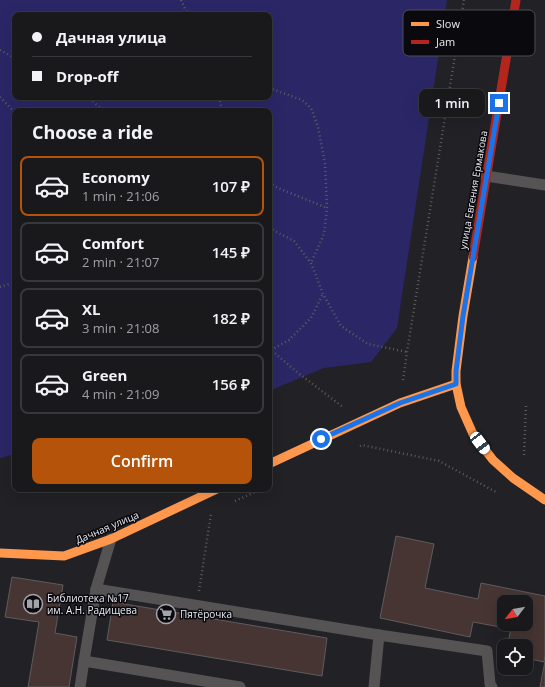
<!DOCTYPE html>
<html lang="en">
<head>
<meta charset="utf-8">
<style>
	:root { --surface:#19191c; --page:#222225; --text:#f1f3f6; --muted:#9fa0a3; --line:#37383b; --accent:#b45309 }
	body { margin:0; font-family:"Open Sans",sans-serif; background:var(--page); color:var(--text); height:100vh; display:flex; flex-direction:column; font-size:15px; white-space:nowrap }
	* { box-sizing:border-box; margin:0 }
	p { font-size:13px; color:var(--muted) }
	.icon { flex:none; width:22px; height:22px; fill:none; stroke:currentColor; stroke-width:2; stroke-linecap:round; stroke-linejoin:round }
	.map { position:relative; flex:1; overflow:hidden }
	.sheet { position:absolute; left:12px; top:108px; width:260px; height:384px; display:flex; flex-direction:column; background:var(--surface); border-radius:8px; box-shadow:0 4px 16px #0002,0 0 0 1px var(--line) }
	.sheet>* { flex:none }
	.top-card { position:absolute; left:12px; top:12px; width:260px; height:88px; border-radius:8px; box-shadow:0 4px 16px #0002,0 0 0 1px var(--line); display:grid; align-content:center; height:88px; padding:0 20px; background:var(--surface) }
	.needle { width:26px; rotate:239deg }
	.controls { position:absolute; left:497px; top:595px; display:grid; gap:8px }
	.controls a { display:grid; place-items:center; width:36px; height:36px; border-radius:8px; background:var(--surface); box-shadow:0 4px 16px #0002,0 0 0 1px var(--line); font-size:20px }
	.end { position:absolute; width:18px; height:18px; margin:-9px; border:5px solid #1a73e8; background:#fff; box-shadow:0 0 0 2px #fff }
	.from { border-radius:50% }
	.bubble { position:absolute; height:28px; border-radius:8px; background:var(--surface); box-shadow:0 4px 16px #0002,0 0 0 1px var(--line); font-size:13px; font-weight:600; line-height:28px; text-align:center }
	.car { position:absolute; width:12px; height:24px; margin:-12px -6px; border-radius:5px; box-shadow:0 0 3px 1px #0007; background:linear-gradient(#fff 24%,#345 0 40%,#fff 0 76%,#345 0 86%,#fff 0) }
	.top-card b { display:flex; align-items:center; gap:14px; height:38px; font-size:15px }
	.top-card b+b { border-top:1px solid var(--line) }
	.top-card i { width:10px; height:10px; background:var(--text) }
	ul { padding:0; list-style:none }
	li { display:flex; align-items:center; gap:12px; height:60px; margin:0 8px 6px; padding:0 12px; border:2px solid var(--line); border-radius:8px }
	li div { flex:1 }
	li b { display:block; font-size:15px }
	li em { font-style:normal; font-weight:600 }
	li.selected { border-color:var(--accent) }
	li>.icon { width:36px; height:36px; stroke-width:1.5 }
	h2 { padding:0 20px; font-size:18px; line-height:48px }
	.primary-button { display:flex; gap:8px; margin-top:auto; padding:8px 20px }
	.primary-button a { flex:1; height:46px; border-radius:8px; background:var(--accent); color:#fff; font-size:16px; font-weight:600; line-height:46px; text-align:center }
	.map>svg:first-child { display:block }
</style>
</head>
<body>
<div class="map">
<svg width="545" height="687" viewBox="0 0 545 687">
	<rect width="100%" height="100%" fill="#212126"/>
	<path fill="#2b2767" fill-rule="evenodd" d="M0 0H447L397 328 371 362 324 368 269 391V111H15V454L0 458ZM15 15H269V97H15Z"/>
	<g fill="#463532" stroke="#5f5c5e" fill-rule="evenodd">
		<path d="M396 536 434 544 425 588 478 599 481 583 545 596V655L544 662 526 658V646H507L511 629 473 622 470 637 380 618ZM504 602H526V624H504Z"/>
		<path d="M12 577 63 585 55 633 77 637 69 687H28L39 622 5 617Z"/>
		<path d="M113 602 327 638 322 676 107 640Z"/>
		<path d="M545 661V687H540Z"/>
	</g>
	<g fill="none" stroke-linecap="round" stroke-linejoin="round">
		<g stroke="#5d5c5d" stroke-width="2.5" stroke-dasharray="1 3" stroke-linecap="butt">
			<path d="M181 0 188 15"/>
			<path d="M0 50 15 58"/>
			<path d="M269 88 302 100 311 108 318 127 325 164 327 208 324 234 311 263"/>
			<path d="M0 97 15 113"/>
			<path d="M86 97 93 101 103 111"/>
			<path d="M219 97 222 111"/>
			<path d="M269 183 278 188 327 208"/>
			<path d="M269 228 294 241 311 263 323 294 341 326 368 344 407 352"/>
			<path d="M0 287 15 282"/>
			<path d="M269 348 298 373 343 407"/>
			<path d="M271 350 289 340 311 318 323 294"/>
			<path d="M403 380 407 352 464 0"/>
			<path d="M360 446 362 445 439 461 496 492"/>
			<path d="M524 455 526 405"/>
			<path d="M235 501 262 489"/>
			<path d="M199 591 211 514"/>
		</g>
		<g stroke="#565354" stroke-width="11">
			<path d="M486 176 545 185"/>
			<path d="M111 539 96 589 84 661 240 687"/>
			<path d="M96 589 379 635 487 651 490 684 492 687"/>
			<path d="M80 687 84 661"/>
			<path d="M374 687 379 635"/>
		</g>
		<g stroke="#ff974d" stroke-width="9">
			<path d="M473 257 463 316 456 371V384L461 407 473 434 493 460 513 478 545 500"/>
			<path d="M269 464 400 403 456 384"/>
			<path d="M0 553 64 556 111 539 217 489"/>
		</g>
		<path stroke="#b3261e" stroke-width="9" d="M473 257 516 0"/>
	</g>
	<g fill="none" stroke-linecap="round" stroke-linejoin="round">
		<path stroke="#1a73e8" stroke-width="5" d="M321 439 400 403 456 384V371L463 316 499 103"/>
	</g>
	<defs>
		<g id="library-ring" transform="scale(1)"><circle r="9.5" fill="#09090e" stroke="#a4a4ab" stroke-width="1.5"/><path d="M-6-4Q-3-5.5-.7-3.5V5Q-3 3-6 4ZM6-4Q3-5.5 .7-3.5V5Q3 3 6 4Z" fill="#a4a4ab"/></g>
		<g id="supermarket-ring" transform="scale(1)"><circle r="9.5" fill="#09090e" stroke="#a4a4ab" stroke-width="1.5"/><path d="M-6-5.5h2.5l.6 2H6L4.5 2H-2.5L-4.4-4H-6ZM-1.5 3.2a1.3 1.3 0 1 0 .1 0ZM3 3.2a1.3 1.3 0 1 0 .1 0Z" fill="#a4a4ab"/></g>
	</defs>
	<g fill-rule="evenodd">
		<use href="#library-ring" x="33" y="604"/>
		<use href="#supermarket-ring" x="166" y="614"/>
	</g>
	<g text-anchor="middle" dominant-baseline="central" stroke-width="3" stroke-linejoin="round" paint-order="stroke">
		<g font-size="10" fill="#eaebf2" stroke="#09090e">
			<text transform="translate(473 190) rotate(-80)">улица Евгения Ермакова</text>
			<text transform="translate(107 527) rotate(-23)">Дачная улица</text>
		</g>
		<g font-size="10" fill="#eaebf2" stroke="#09090e" text-anchor="start">
			<text x="47" y="598">Библиотека №17<tspan x="47" dy="12">им. А.Н. Радищева</tspan></text>
			<text x="180" y="614">Пятёрочка</text>
		</g>
	</g>
	<rect x="403" y="10" width="132" height="46" rx="6" fill="#09090e" stroke="#4c4d52" stroke-width="1"/>
	<rect x="411" y="22" width="18" height="4" fill="#ff974d"/>
	<rect x="411" y="40" width="18" height="4" fill="#b3261e"/>
	<g font-size="11" fill="#eaebf2">
		<text x="436" y="28">Slow</text>
		<text x="436" y="46">Jam</text>
	</g>
</svg>
<div class="controls">
<a><svg class="needle" viewBox="-14 -14 28 28"><path d="M0-13l5 13h-10z" fill="#e53935"/><path d="M0 13l5-13h-10z" fill="#9fa0a3"/></svg></a>
<a><svg class="icon" aria-label="locate" viewBox="0 0 24 24"><circle cx="12" cy="12" r="6"/><path d="M12 2v4M12 18v4M2 12h4M18 12h4"/></svg></a>
</div>
<i class="end from" style="left:321px;top:439px"></i>
<i class="end" style="left:499px;top:103px"></i>
<div class="bubble" style="left:419px;top:89px;width:66px">1 min</div>
<i class="car" style="left:480px;top:443px;rotate:143deg"></i>
<div class="top-card">
<b><i class="from"></i>Дачная улица</b>
<b><i></i>Drop-off</b>
</div>
<section class="sheet">
<h2>Choose a ride</h2>
<ul>
<li class="selected"><svg class="icon" aria-label="car" viewBox="0 0 24 24"><path d="M5 17H2v-5l4-1 3-4h7l3 4 3 1v5h-3M9 17h6M6 11h13"/><circle cx="7" cy="17" r="2"/><circle cx="17" cy="17" r="2"/></svg><div><b>Economy</b><p>1 min · 21:06</p></div><em>107 ₽</em></li>
<li><svg class="icon" aria-label="car" viewBox="0 0 24 24"><path d="M5 17H2v-5l4-1 3-4h7l3 4 3 1v5h-3M9 17h6M6 11h13"/><circle cx="7" cy="17" r="2"/><circle cx="17" cy="17" r="2"/></svg><div><b>Comfort</b><p>2 min · 21:07</p></div><em>145 ₽</em></li>
<li><svg class="icon" aria-label="car" viewBox="0 0 24 24"><path d="M5 17H2v-5l4-1 3-4h7l3 4 3 1v5h-3M9 17h6M6 11h13"/><circle cx="7" cy="17" r="2"/><circle cx="17" cy="17" r="2"/></svg><div><b>XL</b><p>3 min · 21:08</p></div><em>182 ₽</em></li>
<li><svg class="icon" aria-label="car" viewBox="0 0 24 24"><path d="M5 17H2v-5l4-1 3-4h7l3 4 3 1v5h-3M9 17h6M6 11h13"/><circle cx="7" cy="17" r="2"/><circle cx="17" cy="17" r="2"/></svg><div><b>Green</b><p>4 min · 21:09</p></div><em>156 ₽</em></li>
</ul>
<div class="primary-button"><a>Confirm</a></div>
</section>
</div>
</body>
</html>
